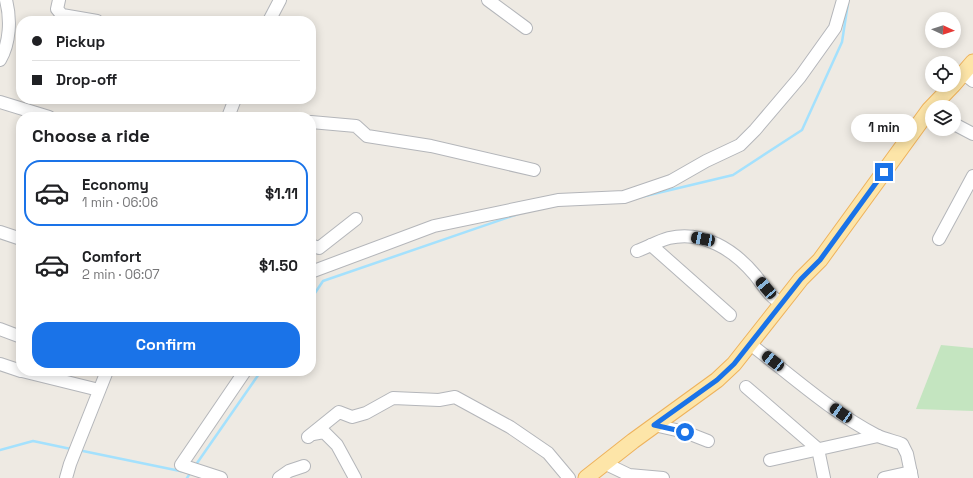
<!DOCTYPE html>
<html lang="en">
<head>
<meta charset="utf-8">
<style>
	:root { --surface:#fff; --page:#f6f6f6; --text:#202124; --muted:#757577; --line:#e0e0e0; --accent:#1a73e8 }
	body { margin:0; font-family:"Space Grotesk",sans-serif; background:var(--page); color:var(--text); height:100vh; display:flex; flex-direction:column; font-size:15px; white-space:nowrap }
	* { box-sizing:border-box; margin:0 }
	p { font-size:13px; color:var(--muted) }
	.icon { flex:none; width:22px; height:22px; fill:none; stroke:currentColor; stroke-width:2; stroke-linecap:round; stroke-linejoin:round }
	.map { position:relative; flex:1; overflow:hidden }
	.side { position:absolute; left:16px; top:112px; width:300px; height:264px; display:flex; flex-direction:column; background:var(--surface); border-radius:16px; box-shadow:0 2px 10px #0003 }
	.side>* { flex:none }
	.top-card { position:absolute; left:16px; top:16px; width:300px; height:88px; border-radius:16px; box-shadow:0 2px 10px #0003; display:grid; align-content:center; height:88px; padding:0 16px; background:var(--surface) }
	.needle { width:26px; rotate:93deg }
	.buttons { position:absolute; left:925px; top:12px; display:grid; gap:8px }
	.buttons a { display:grid; place-items:center; width:36px; height:36px; border-radius:50%; background:var(--surface); box-shadow:0 2px 10px #0003; font-size:20px }
	.end { position:absolute; width:18px; height:18px; margin:-9px; border:5px solid #1a73e8; background:#fff; box-shadow:0 0 0 2px #fff }
	.from { border-radius:50% }
	.bubble { position:absolute; height:28px; border-radius:14px; background:var(--surface); box-shadow:0 2px 10px #0003; font-size:13px; font-weight:600; line-height:28px; text-align:center }
	.car { position:absolute; width:12px; height:24px; margin:-12px -6px; border-radius:5px; box-shadow:0 0 3px 1px #0007; background:linear-gradient(#222 24%,#8ab4d8 0 40%,#222 0 76%,#8ab4d8 0 86%,#222 0) }
	.top-card b { display:flex; align-items:center; gap:14px; height:38px; font-size:15px }
	.top-card b+b { border-top:1px solid var(--line) }
	.top-card i { width:10px; height:10px; background:var(--text) }
	ul { padding:0; list-style:none }
	li { display:flex; align-items:center; gap:12px; height:66px; margin:0 8px 6px; padding:0 8px; border:2px solid transparent; border-radius:16px }
	li div { flex:1 }
	li b { display:block; font-size:15px }
	li em { font-style:normal; font-weight:600 }
	li.active { border-color:var(--accent) }
	li>.icon { width:36px; height:36px; stroke-width:1.5 }
	h2 { padding:0 16px; font-size:18px; line-height:48px }
	.action { display:flex; gap:8px; margin-top:auto; padding:8px 16px }
	.action a { flex:1; height:46px; border-radius:16px; background:var(--accent); color:#fff; font-size:16px; font-weight:600; line-height:46px; text-align:center }
	.map>svg:first-child { display:block }
</style>
</head>
<body>
<div class="map">
<svg width="973" height="478" viewBox="0 0 973 478">
	<rect width="100%" height="100%" fill="#eeeae3"/>
	<path fill="#c4e5c0" d="M941 345 973 348V411L916 409Z"/>
	<g fill="none" stroke-linecap="round" stroke-linejoin="round">
		<g stroke="#a4e1fd" stroke-width="2.5">
			<path d="M641 197 733 175 802 130 842 42 848 3"/>
			<path d="M311 299 323 281 518 214"/>
			<path d="M0 450 33 441 71 449"/>
			<path d="M78 450 185 472"/>
			<path d="M195 466 261 371"/>
			<path d="M187 478 191 472"/>
		</g>
		<g stroke="#b4b6ba" stroke-width="14">
			<g id="minor">
				<path d="M59 0 57 9 62 15 97 21"/>
				<path d="M488 0 526 28"/>
				<path d="M269 21 280 0"/>
				<path d="M0 60C10 43 11 19 6 0"/>
				<path d="M964 74 973 81"/>
				<path d="M0 102 49 117"/>
				<path d="M228 117 235 99"/>
				<path d="M311 122 356 126 367 136 431 146 534 170"/>
				<path d="M954 124 973 134"/>
				<path d="M0 232 21 239"/>
				<path d="M939 239 973 176"/>
				<path d="M311 245 319 248 356 219"/>
				<path d="M651 245 730 315"/>
				<path d="M637 251C648 247 658 241 669 238 703 230 734 250 755 275 763 285 770 298 782 303"/>
				<path d="M311 272 434 226 558 200 624 197 671 181 706 161 740 145 755 130 800 77 835 28 843 0"/>
				<path d="M0 329 21 337"/>
				<path d="M750 344C791 375 830 411 876 435 884 439 894 441 902 444L907 454 912 478"/>
				<path d="M0 364 21 371"/>
				<path d="M22 371 99 390"/>
				<path d="M746 387 818 449 824 478"/>
				<path d="M654 425 685 432 708 441"/>
				<path d="M313 434 324 432 337 445 355 478"/>
				<path d="M308 437 339 412 352 417 366 413 393 398 439 400 455 397 510 427 548 453 569 478"/>
				<path d="M770 460 878 436"/>
				<path d="M604 463 629 475 663 478"/>
				<path d="M66 478 70 464 107 371"/>
				<path d="M221 478 181 465 245 371"/>
				<path d="M279 478 289 471 304 466"/>
				<path d="M884 478 911 472"/>
			</g>
		</g>
		<g stroke="#eeb25c" stroke-width="17">
			<g id="major">
				<path d="M954 84 973 62"/>
				<path d="M586 478 633 441 717 380 734 364 801 279 820 260 929 110 953 85"/>
			</g>
		</g>
		<use href="#minor" stroke="#fff" stroke-width="12"/>
		<use href="#major" stroke="#fde5a8" stroke-width="15"/>
	</g>
	<g fill="none" stroke-linecap="round" stroke-linejoin="round">
		<path stroke="#1a73e8" stroke-width="5" d="M685 432 654 425 717 380 734 364 801 279 820 260 884 172"/>
	</g>
</svg>
<div class="buttons">
<a><svg class="needle" viewBox="-14 -14 28 28"><path d="M0-13l5 13h-10z" fill="#e53935"/><path d="M0 13l5-13h-10z" fill="#757577"/></svg></a>
<a><svg class="icon" aria-label="locate" viewBox="0 0 24 24"><circle cx="12" cy="12" r="6"/><path d="M12 2v4M12 18v4M2 12h4M18 12h4"/></svg></a>
<a><svg class="icon" aria-label="layers" viewBox="0 0 24 24"><path d="M12 4l9 5-9 5-9-5zM3 14l9 5 9-5"/></svg></a>
</div>
<i class="end from" style="left:685px;top:432px"></i>
<i class="end" style="left:884px;top:172px"></i>
<div class="bubble" style="left:851px;top:114px;width:66px">1 min</div>
<i class="car" style="left:703px;top:239px;rotate:281deg"></i>
<i class="car" style="left:766px;top:288px;rotate:320deg"></i>
<i class="car" style="left:773px;top:361px;rotate:308deg"></i>
<i class="car" style="left:841px;top:413px;rotate:304deg"></i>
<div class="top-card">
<b><i class="from"></i>Pickup</b>
<b><i></i>Drop-off</b>
</div>
<section class="side">
<h2>Choose a ride</h2>
<ul>
<li class="active"><svg class="icon" aria-label="car" viewBox="0 0 24 24"><path d="M5 17H2v-5l4-1 3-4h7l3 4 3 1v5h-3M9 17h6M6 11h13"/><circle cx="7" cy="17" r="2"/><circle cx="17" cy="17" r="2"/></svg><div><b>Economy</b><p>1 min · 06:06</p></div><em>$1.11</em></li>
<li><svg class="icon" aria-label="car" viewBox="0 0 24 24"><path d="M5 17H2v-5l4-1 3-4h7l3 4 3 1v5h-3M9 17h6M6 11h13"/><circle cx="7" cy="17" r="2"/><circle cx="17" cy="17" r="2"/></svg><div><b>Comfort</b><p>2 min · 06:07</p></div><em>$1.50</em></li>
</ul>
<div class="action"><a>Confirm</a></div>
</section>
</div>
</body>
</html>
